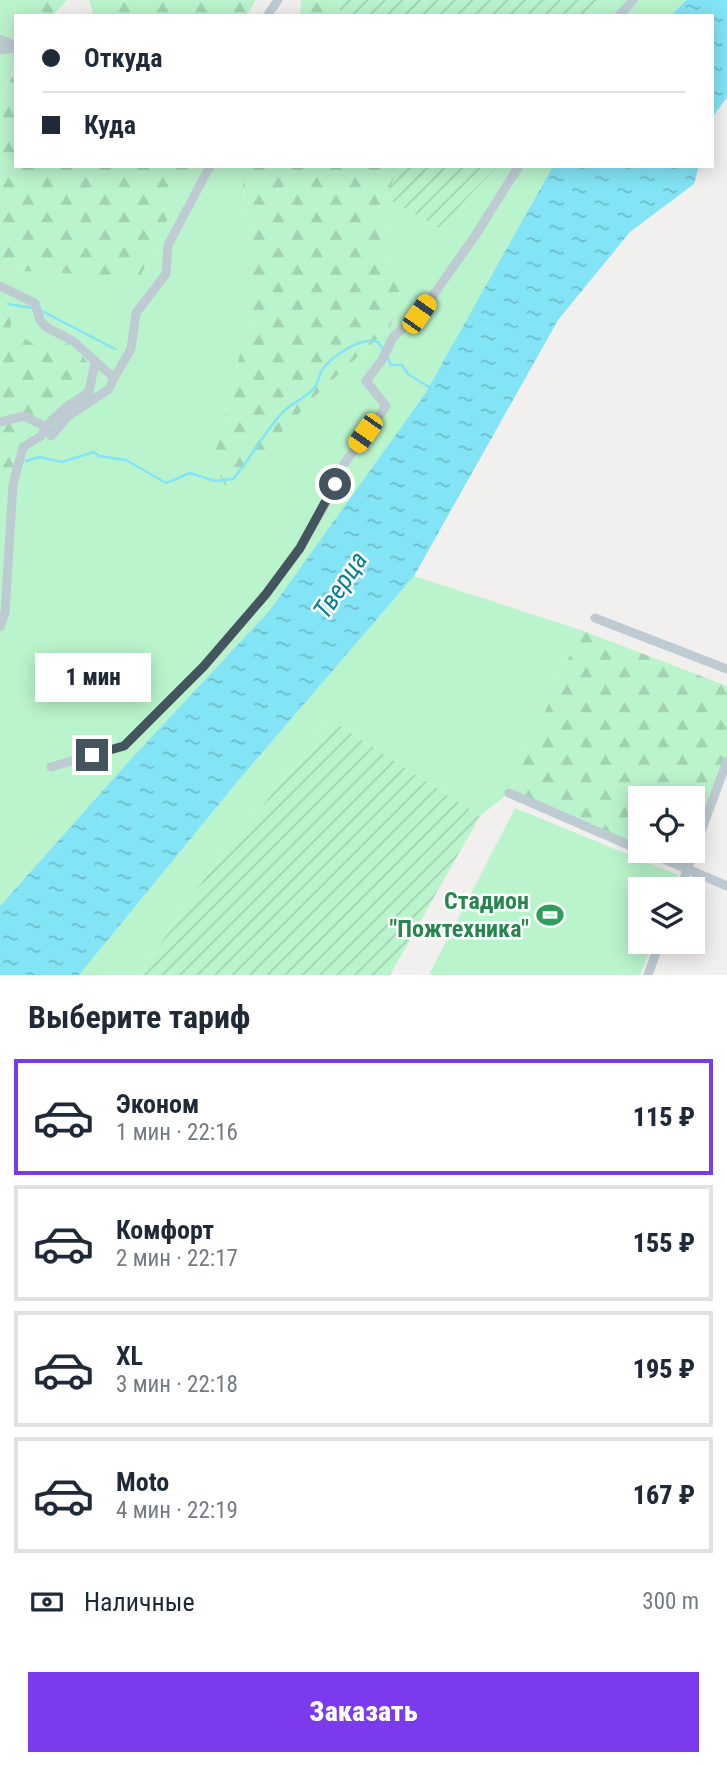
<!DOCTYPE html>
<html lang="ru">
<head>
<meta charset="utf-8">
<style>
	:root { --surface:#fff; --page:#f6f6f7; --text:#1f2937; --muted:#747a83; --line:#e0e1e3; --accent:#7c3aed }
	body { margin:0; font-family:"Roboto Condensed",sans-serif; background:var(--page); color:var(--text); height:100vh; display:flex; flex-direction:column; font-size:26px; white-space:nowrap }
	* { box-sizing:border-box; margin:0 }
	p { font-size:23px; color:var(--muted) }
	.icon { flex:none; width:38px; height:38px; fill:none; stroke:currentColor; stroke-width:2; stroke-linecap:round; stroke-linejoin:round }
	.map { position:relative; height:975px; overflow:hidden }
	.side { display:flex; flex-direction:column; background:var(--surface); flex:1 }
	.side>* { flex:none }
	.banner { position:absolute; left:14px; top:14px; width:700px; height:154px; border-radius:0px; box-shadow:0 4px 18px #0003; display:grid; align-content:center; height:154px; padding:0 28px; background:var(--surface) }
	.buttons { position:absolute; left:628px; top:786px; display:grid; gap:14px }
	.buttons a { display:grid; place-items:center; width:77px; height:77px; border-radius:0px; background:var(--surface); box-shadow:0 4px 18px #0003; font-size:35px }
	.end { position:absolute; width:32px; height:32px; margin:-16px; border:9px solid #45555f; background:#fff; box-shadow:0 0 0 4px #fff }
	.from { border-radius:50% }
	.bubble { position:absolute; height:49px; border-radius:0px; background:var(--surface); box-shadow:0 4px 18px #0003; font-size:23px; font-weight:800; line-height:49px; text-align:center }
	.car { position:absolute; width:21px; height:42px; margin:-21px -10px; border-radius:9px; box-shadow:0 0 5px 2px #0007; background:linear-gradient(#f5c518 24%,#345 0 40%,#f5c518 0 76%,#345 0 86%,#f5c518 0) }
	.banner b { display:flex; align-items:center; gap:24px; height:66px; font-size:26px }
	.banner b+b { border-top:2px solid var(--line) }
	.banner i { width:18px; height:18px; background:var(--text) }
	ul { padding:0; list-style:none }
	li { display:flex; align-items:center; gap:21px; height:116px; margin:0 14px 10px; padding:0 14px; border:4px solid var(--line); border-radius:0px }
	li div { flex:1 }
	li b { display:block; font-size:26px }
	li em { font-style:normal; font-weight:800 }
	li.active { border-color:var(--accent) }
	li>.icon { width:63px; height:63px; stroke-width:1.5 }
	h2 { padding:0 28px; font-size:32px; line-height:84px }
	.pay { display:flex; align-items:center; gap:18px; height:77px; padding:0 28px; font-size:26px }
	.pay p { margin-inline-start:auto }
	.button { display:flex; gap:14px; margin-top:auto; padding:14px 28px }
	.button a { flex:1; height:80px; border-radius:0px; background:var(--accent); color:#fff; font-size:28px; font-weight:800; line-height:80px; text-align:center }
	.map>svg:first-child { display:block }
</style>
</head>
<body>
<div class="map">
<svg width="727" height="975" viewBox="0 0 727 975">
	<defs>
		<pattern id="forest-firs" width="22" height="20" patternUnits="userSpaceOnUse" patternTransform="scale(1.75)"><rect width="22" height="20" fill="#baf4cc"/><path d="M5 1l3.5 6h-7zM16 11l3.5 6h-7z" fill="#a1d3b2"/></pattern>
		<pattern id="garden-furrows" width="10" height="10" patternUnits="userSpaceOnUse" patternTransform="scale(1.75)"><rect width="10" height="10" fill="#baf4cc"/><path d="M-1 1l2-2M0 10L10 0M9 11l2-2" fill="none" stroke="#a1d3b2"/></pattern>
		<pattern id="water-ripples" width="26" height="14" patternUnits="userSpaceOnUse" patternTransform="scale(1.75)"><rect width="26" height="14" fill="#83e4f5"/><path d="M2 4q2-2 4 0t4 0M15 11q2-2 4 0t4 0" fill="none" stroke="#6dbcca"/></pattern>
	</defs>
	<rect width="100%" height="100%" fill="#f2efef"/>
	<g fill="#baf4cc">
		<path d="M0 0H35L41 16H16V65L0 100Z"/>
		<path d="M604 0H686L671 16H594Z"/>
		<path d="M193 166H236L241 174 251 226V310L213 462 315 396 390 327 386 261 393 247 384 219 385 197 439 228 498 166H553L426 394 270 610 130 760 0 906V270L140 277Z"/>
		<path d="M414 576 581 630 509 793 480 816 331 720 204 879 139 975H79L238 781Z"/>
		<path d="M515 808 678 875 673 889H640V942H653L640 975H429Z"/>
	</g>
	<g fill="url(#forest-firs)">
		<path d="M35 0H67L52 16H41Z"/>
		<path d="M89 0H256L246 16H94Z"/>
		<path d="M301 0H339L341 16H300Z"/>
		<path d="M16 68V166H193L140 277 0 270V100Z"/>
		<path d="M236 166H390L395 177C380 206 383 217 393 247L386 261 404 284 390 327 315 396 228 491 213 462 251 310V226L241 174Z"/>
		<path d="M0 290 9 296 6 303 12 315 10 330 52 355 67 343C126 384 63 407 33 440 24 450 8 479 0 483Z"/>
		<path d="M581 630 727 686V761L687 870 643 851 693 850V798H640V850L509 793Z"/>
	</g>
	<g fill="url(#garden-furrows)">
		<path d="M339 0H604L594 16H341Z"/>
		<path d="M390 166H498L439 228 385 197 395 177Z"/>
		<path d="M331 720 480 816 390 975H139L204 879Z"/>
	</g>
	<g fill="url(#water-ripples)">
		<path d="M686 0H727V97L712 118V16H671Z"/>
		<path d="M553 166H699L694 184 630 232 558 320 414 576 238 781 79 975H0V906L130 760 270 610 425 394Z"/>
	</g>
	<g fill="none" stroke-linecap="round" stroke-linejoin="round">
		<g stroke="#83e4f5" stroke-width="2.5">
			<path d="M8 304 33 308"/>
			<path d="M40 310 115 349"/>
			<path d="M386 355 391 365H402L408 374 432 389"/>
			<path d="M26 461 39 457 62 462 94 452 99 456 126 460 166 483 190 473 215 481 233 479C251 458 264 433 281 414 290 403 306 399 315 387 318 383 319 377 321 372 330 357 361 336 378 342L383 349"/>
		</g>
		<g stroke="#bfcbd3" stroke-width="9">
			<path d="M267 16 278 0"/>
			<path d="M619 16 633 0"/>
			<path d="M0 39 16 46"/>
			<path d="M0 50 16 48"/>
			<path d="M0 286 35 303 40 320 46 327 73 341 114 378 109 389 67 417 51 436 47 425 66 407 89 392 95 362"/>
			<path d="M114 378 131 349 136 313 166 274 168 245 210 166"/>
			<path d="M0 422 24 416 46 427 41 436 23 447 13 484 5 613 0 627"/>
			<path d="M595 618 727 669"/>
			<path d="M51 767 125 745 204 666 266 594 300 548 325 505 344 464 386 406 366 381 382 360 393 337 420 314 475 236 519 166"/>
			<path d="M509 793 640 850"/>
			<path d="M643 850 727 886"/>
			<path d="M680 889 727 761"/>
			<path d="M648 975 660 942"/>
		</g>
	</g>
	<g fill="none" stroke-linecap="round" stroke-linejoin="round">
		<path stroke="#45555f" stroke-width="9" d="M92 755 124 746 204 666 266 594 300 548 335 484"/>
	</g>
	<defs>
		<g id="stadium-bare" transform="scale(2.1)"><path d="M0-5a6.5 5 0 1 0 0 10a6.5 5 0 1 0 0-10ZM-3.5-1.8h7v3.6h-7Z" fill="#2e9e5b" stroke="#fff" stroke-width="2.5" paint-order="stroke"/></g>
	</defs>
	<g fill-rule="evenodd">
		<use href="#stadium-bare" x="550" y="915"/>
	</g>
	<g text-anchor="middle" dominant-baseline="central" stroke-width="5" stroke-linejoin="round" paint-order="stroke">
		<g font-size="24" font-weight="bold" fill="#27864d" stroke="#fff" text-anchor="end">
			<text x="529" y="901">Стадион<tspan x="529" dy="28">"Пожтехника"</tspan></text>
		</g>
		<g font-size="26" font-style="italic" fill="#038196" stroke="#fff">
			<text transform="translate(340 585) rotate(-56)">Тверца</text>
		</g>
	</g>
</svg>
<div class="buttons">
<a><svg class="icon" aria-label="locate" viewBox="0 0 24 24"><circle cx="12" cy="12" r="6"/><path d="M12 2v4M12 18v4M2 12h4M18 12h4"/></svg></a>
<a><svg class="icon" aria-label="layers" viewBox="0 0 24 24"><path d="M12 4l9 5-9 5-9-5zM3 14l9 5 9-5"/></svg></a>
</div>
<i class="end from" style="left:335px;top:484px"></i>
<i class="end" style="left:92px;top:755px"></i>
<div class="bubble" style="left:35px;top:653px;width:116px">1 мин</div>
<i class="car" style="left:419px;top:314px;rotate:35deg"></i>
<i class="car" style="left:365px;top:433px;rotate:215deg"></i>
<div class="banner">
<b><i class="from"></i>Откуда</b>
<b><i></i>Куда</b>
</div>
</div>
<section class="side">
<h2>Выберите тариф</h2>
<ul>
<li class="active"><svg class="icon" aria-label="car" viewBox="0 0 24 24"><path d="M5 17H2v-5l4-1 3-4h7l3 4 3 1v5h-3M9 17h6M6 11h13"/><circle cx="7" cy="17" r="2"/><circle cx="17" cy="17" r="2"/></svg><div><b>Эконом</b><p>1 мин · 22:16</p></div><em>115 ₽</em></li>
<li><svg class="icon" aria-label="car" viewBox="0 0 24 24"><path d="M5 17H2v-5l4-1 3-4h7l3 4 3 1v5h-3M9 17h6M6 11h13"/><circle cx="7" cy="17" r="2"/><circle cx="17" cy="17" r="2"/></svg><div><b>Комфорт</b><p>2 мин · 22:17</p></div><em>155 ₽</em></li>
<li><svg class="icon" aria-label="car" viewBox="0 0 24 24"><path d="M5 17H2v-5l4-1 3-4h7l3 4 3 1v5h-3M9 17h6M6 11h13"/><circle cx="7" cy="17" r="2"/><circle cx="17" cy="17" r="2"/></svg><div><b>XL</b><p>3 мин · 22:18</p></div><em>195 ₽</em></li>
<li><svg class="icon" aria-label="car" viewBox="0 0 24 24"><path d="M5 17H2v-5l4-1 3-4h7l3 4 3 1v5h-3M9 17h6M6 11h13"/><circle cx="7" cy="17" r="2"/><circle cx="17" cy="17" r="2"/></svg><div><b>Moto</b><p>4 мин · 22:19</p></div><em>167 ₽</em></li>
</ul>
<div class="pay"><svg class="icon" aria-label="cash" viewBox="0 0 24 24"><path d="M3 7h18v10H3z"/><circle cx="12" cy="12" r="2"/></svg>Наличные<p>300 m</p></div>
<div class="button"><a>Заказать</a></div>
</section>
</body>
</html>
